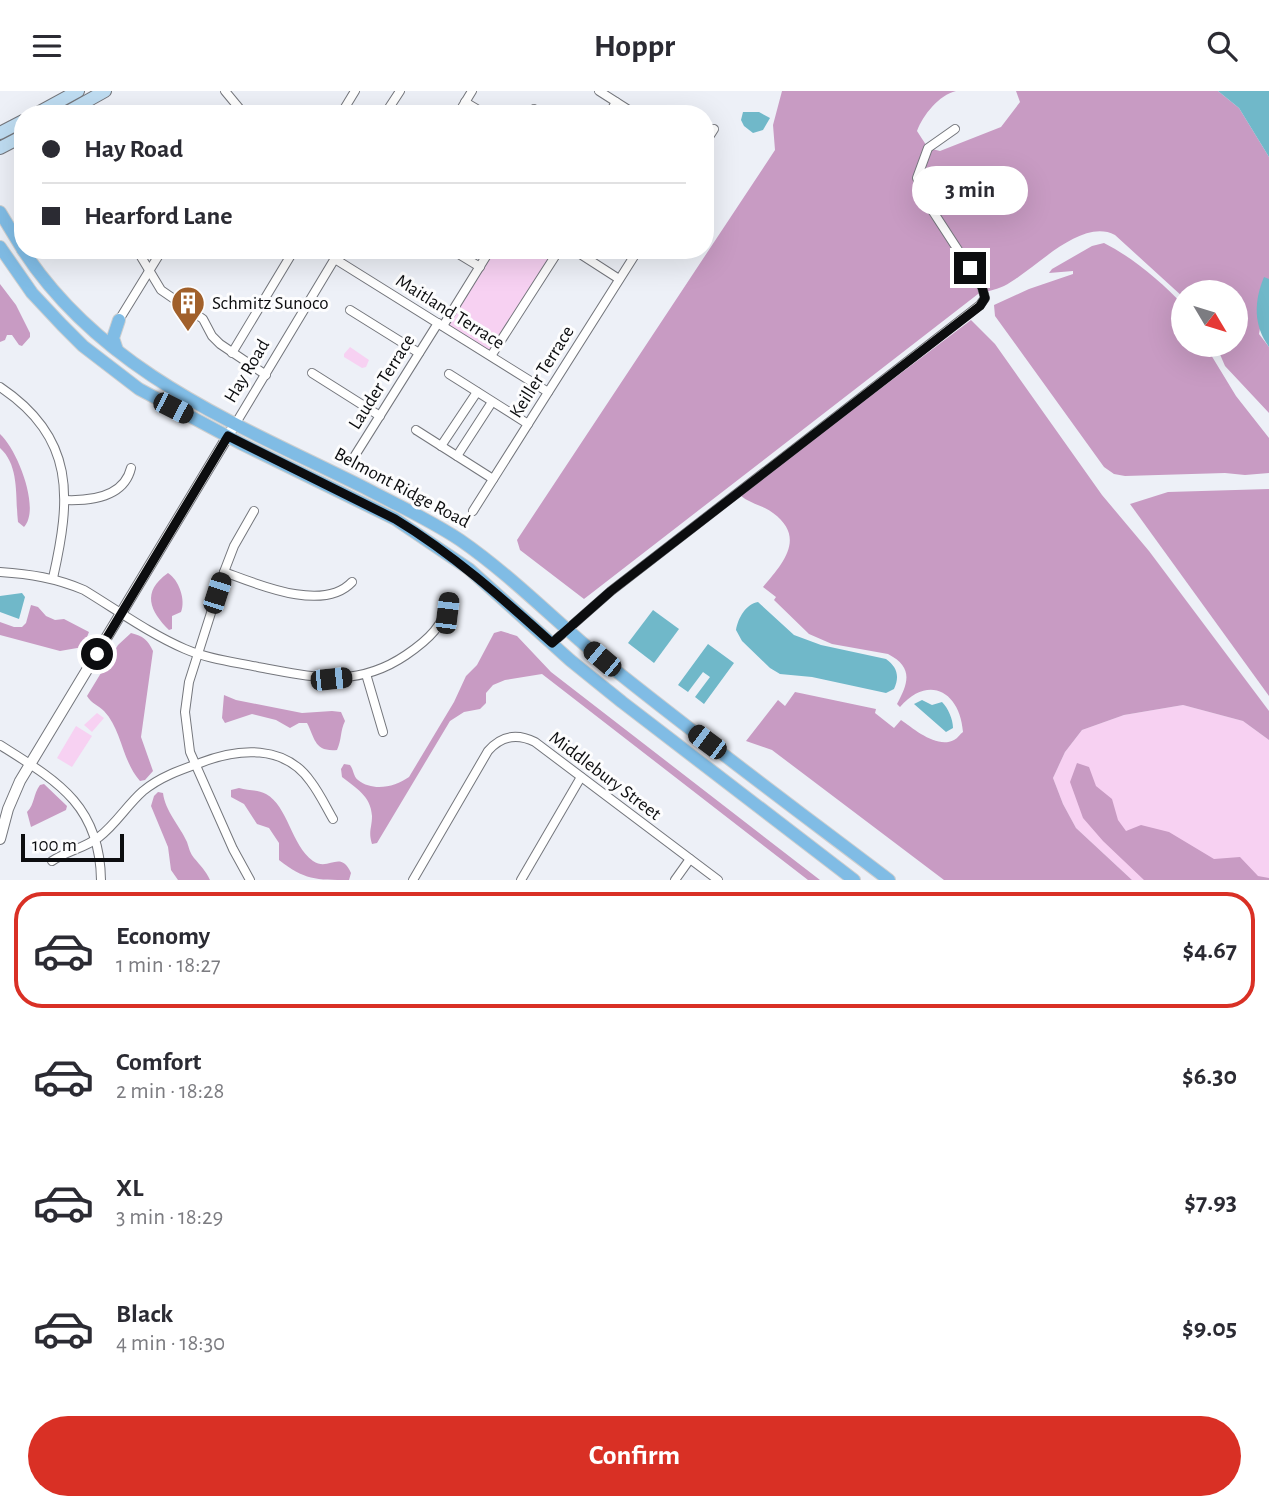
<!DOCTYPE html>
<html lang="en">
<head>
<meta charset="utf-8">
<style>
	:root { --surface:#fff; --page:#f2f2f3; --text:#2b2b33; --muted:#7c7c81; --line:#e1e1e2; --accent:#d93025 }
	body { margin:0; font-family:"Alegreya Sans",sans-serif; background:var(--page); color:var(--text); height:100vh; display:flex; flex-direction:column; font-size:26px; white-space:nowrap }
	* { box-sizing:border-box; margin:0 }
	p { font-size:23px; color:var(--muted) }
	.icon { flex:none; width:38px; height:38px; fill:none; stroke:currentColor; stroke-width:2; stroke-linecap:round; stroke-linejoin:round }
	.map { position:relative; height:789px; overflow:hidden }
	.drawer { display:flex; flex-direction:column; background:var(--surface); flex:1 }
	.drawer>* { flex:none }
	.banner { position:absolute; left:14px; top:14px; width:700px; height:154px; border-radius:28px; box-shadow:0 7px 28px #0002; display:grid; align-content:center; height:154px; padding:0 28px; background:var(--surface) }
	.needle { width:46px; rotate:128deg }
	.buttons { position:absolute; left:1171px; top:189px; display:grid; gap:14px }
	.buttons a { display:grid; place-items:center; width:77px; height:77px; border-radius:50%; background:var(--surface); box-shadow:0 7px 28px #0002; font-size:35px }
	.scale { position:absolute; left:21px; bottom:18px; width:103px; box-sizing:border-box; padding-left:7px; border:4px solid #0c0d0f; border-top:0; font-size:19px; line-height:24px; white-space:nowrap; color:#0c0d0f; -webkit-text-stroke:5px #fdfdfe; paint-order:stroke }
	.end { position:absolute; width:32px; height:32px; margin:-16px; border:9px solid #0c0d0f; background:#fff; box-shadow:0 0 0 4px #fff }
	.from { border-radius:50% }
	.bubble { position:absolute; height:49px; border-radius:24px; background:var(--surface); box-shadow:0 7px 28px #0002; font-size:23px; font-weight:600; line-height:49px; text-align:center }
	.car { position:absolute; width:21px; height:42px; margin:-21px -10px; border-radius:9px; box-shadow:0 0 5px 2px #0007; background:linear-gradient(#222 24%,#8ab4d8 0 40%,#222 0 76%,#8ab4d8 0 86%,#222 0) }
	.banner b { display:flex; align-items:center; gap:24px; height:66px; font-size:26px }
	.banner b+b { border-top:2px solid var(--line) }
	.banner i { width:18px; height:18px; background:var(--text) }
	ul { padding:12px 0 0; list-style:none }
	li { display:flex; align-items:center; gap:21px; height:116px; margin:0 14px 10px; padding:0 14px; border:4px solid transparent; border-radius:28px }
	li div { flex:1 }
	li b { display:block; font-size:26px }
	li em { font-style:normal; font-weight:600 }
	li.on { border-color:var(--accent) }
	li>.icon { width:63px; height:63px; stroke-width:1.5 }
	.cta { display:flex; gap:14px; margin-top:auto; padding:14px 28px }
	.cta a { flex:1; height:80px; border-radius:42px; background:var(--accent); color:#fff; font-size:28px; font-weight:600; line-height:80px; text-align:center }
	header { display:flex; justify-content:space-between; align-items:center; height:91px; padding:0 28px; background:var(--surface); font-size:32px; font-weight:600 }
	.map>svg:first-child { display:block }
</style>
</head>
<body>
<header><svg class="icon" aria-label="menu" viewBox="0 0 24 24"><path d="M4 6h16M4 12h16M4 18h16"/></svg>Hoppr<svg class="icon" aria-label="search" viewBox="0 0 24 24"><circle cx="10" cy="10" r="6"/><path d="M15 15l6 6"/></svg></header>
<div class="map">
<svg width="1269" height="789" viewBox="0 0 1269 789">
	<rect width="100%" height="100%" fill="#edf0f7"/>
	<g fill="#f7d1f2">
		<path d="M490 159H559L491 265 443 235Z"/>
		<path d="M350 256 369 269 366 276 362 277 344 266V263Z"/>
		<path d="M1183 614 1243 630 1269 649V789H1132L1076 737 1063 713 1053 687 1065 661 1082 639 1124 624Z"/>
		<path d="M97 622 104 627 92 641 84 634Z"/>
		<path d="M76 635 92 645 72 676 57 667Z"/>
	</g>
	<g fill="#c89bc3">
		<path d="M782 0H956C939 4 923 24 917 40L928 57 940 60 1001 36 1020 11 1016 0H1218L1239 17 1269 66V188L1259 243 1269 256V322L1225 275 1216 254H1236V201H1183V206L1115 144C1080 126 1034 180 1004 195 996 199 986 200 978 203L584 508 520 459 517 449 775 59 773 34Z"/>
		<path d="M1104 152C1132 166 1162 191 1183 214V254H1205L1236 305 1269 347V382L1245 384 1225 382 1125 385 1114 383 1104 376 995 225 994 214 1029 198 1073 183V180L1049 182 1052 178 1092 155Z"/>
		<path d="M0 193 16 214 30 242V246L22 255 19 254 12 244H7L5 249 0 251Z"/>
		<path d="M971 229 995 253 1102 404 1149 460 1269 620V649L1243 630 1183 614 1124 624 1082 639 1065 661 1053 687 1063 713 1076 737 1132 789H944L772 659 746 650 778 609 785 615 795 601 876 618 875 622 894 637 901 629C914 638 937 658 954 649 958 647 960 643 963 641 960 601 929 583 900 616L897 613C909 591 913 576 888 563L832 553 809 543 774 509 776 506 763 496C782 473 807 447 773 422 763 414 750 413 740 404Z"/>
		<path d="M0 343C17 358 41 418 24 436L18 431C15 406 20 375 0 357Z"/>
		<path d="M1269 398V605L1130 413 1168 401Z"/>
		<path d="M168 482C179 489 186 509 181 521L172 525V538L169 539C150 520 141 501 168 482Z"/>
		<path d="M31 514 38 516 46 525 55 529 64 528 89 541 83 556 60 560 0 544V531L14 536H22L26 532Z"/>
		<path d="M501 540 517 545 551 581 820 789H808L542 583 505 589 493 594 486 602V612L480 618 464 621 450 630 377 752 372 753C368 740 372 737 372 725 371 705 356 697 342 686L341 678 344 673 350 674C354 679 353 685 358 689 373 701 395 696 409 686L454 611 466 585 477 574 494 542Z"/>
		<path d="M131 542C143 545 148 549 153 560L141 646 153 680 145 689 140 690C122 670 122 639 104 620 98 614 92 613 87 605L118 554Z"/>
		<path d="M224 604 236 609 302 622 332 620 341 621 345 630C340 640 342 648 337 659 314 661 315 647 307 632H299L290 637 276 629 252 623 225 632 222 627Z"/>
		<path d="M1077 672 1089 676 1096 695 1112 708 1118 729 1126 740 1141 734 1169 741 1214 768 1240 766 1258 785 1269 787V789H1144L1103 750 1083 727 1070 691Z"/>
		<path d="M44 693 67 715 66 719 31 736 27 721C35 713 33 703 40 694Z"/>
		<path d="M239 697C248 700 258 698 266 703 288 715 291 754 313 770 329 781 340 758 351 782L349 789C316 789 304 789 279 769V752L269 737 257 733 244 713 231 706V699Z"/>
		<path d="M158 701 163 702C165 720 180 735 187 751 189 757 190 762 194 767 200 774 206 780 210 789H178L171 779 168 756 151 715 154 705Z"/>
	</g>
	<g fill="#70b8c9">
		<path d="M1218 0H1269V66L1239 17Z"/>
		<path d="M743 21H759L770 27 763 39 753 42 744 35 741 29Z"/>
		<path d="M1264 186 1269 188V256C1253 234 1254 210 1264 186Z"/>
		<path d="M22 502 25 506 19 528 0 521V505Z"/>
		<path d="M758 511 794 544 821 554 886 568C897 576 900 585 894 598L886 602 812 586 780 583 770 577 742 550 736 539C738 527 746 513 758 511Z"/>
		<path d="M653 519 679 538 654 572 628 552Z"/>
		<path d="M708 553 734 572 704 613 695 606 710 586 703 581 688 601 678 594Z"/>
		<path d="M922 609 932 614 942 611C948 617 953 628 953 637L946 641 914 613Z"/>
	</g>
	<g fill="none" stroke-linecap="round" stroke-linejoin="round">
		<g stroke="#74767c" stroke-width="10">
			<g id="minor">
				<path d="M225 0 244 23"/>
				<path d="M599 0 635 23"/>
				<path d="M86 10 92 23"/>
				<path d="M465 11 485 23"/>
				<path d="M534 18 541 23"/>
				<path d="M341 23 355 0"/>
				<path d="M385 23 400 0"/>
				<path d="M458 23 472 0"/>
				<path d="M609 23 616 11"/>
				<path d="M705 52 714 38"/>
				<path d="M137 159 161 199 203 228 212 245 220 253 266 284"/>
				<path d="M452 159 480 176"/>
				<path d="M574 159 619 188"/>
				<path d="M335 168 548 301"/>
				<path d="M350 219 419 262"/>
				<path d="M119 229 162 159"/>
				<path d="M443 235 490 159"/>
				<path d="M232 262 294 159"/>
				<path d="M491 265 559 159"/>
				<path d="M312 282 380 325"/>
				<path d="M449 283 528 333"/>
				<path d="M0 296C76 347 71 407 53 487"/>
				<path d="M236 332 340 159"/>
				<path d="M416 339 493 388"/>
				<path d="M441 355 477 301"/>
				<path d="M457 365 492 311"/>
				<path d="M354 366 438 232"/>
				<path d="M65 409C92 410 124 406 131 377"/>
				<path d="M473 420 638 159"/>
				<path d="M0 481C30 483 56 487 84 499 117 519 150 543 185 558 208 568 234 571 258 576 313 586 356 598 406 564 428 549 445 534 449 507"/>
				<path d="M224 481C257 493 323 522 352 491"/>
				<path d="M552 552 611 500 980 214 985 207 982 196 932 119 917 87 928 57 955 38"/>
				<path d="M366 583 383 641"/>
				<path d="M0 654C57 690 100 714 101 789"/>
				<path d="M52 770C67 760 85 757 99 746 116 733 127 714 143 700 160 686 180 679 200 672 238 657 285 653 311 691 320 703 326 716 333 728"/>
				<path d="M250 789 233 758 190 661 185 621 189 591 224 481 234 455 254 420"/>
				<path d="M413 789 488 660C501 645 517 642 535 651L718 789"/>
				<path d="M521 789 581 686"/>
				<path d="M675 789 690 768"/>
			</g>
		</g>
		<g stroke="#74767c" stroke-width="12">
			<path id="tertiary" d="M0 748 8 718 20 690 231 340"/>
		</g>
		<g stroke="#74767c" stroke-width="14">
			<g id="secondary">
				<path d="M36 23 78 0"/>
				<path d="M64 23 105 0"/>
				<path d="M0 42 23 30"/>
				<path d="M0 57 23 45"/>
			</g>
		</g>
		<g stroke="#cecfcf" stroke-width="14">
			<g id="primary">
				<path d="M0 121 23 159"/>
				<path d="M0 156 32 202 62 234 83 255 139 298 242 353 395 428 469 478 570 569 622 611 854 789"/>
				<path d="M23 159C103 282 239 334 365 397 397 414 430 429 460 449 512 485 556 531 605 571 698 646 794 717 889 789"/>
				<path d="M117 259 113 247 119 229"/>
			</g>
		</g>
		<use href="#minor" stroke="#fff" stroke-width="8"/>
		<use href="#tertiary" stroke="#fff" stroke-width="10"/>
		<use href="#secondary" stroke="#bfddf2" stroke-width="12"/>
		<use href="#primary" stroke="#80bce5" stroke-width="12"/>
	</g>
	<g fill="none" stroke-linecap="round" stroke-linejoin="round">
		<path stroke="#0c0d0f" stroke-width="9" d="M97 563 228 345 395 428C453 463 502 507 552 552L611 500 980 215 985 207 982 196 970 177"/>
	</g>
	<defs>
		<g id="building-pin" transform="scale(1.75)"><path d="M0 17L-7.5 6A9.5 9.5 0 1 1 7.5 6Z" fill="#a1602b" stroke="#fdfdfe"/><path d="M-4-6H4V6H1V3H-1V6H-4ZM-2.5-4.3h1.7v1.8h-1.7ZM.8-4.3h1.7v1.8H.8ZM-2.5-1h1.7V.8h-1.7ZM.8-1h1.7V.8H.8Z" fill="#fff"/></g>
	</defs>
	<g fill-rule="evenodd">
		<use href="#building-pin" x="188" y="212"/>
	</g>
	<g text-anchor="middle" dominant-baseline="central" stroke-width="6" stroke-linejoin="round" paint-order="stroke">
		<g font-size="19" fill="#0c0d0f" stroke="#fdfdfe" text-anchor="start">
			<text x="212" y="212">Schmitz Sunoco</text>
		</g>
		<g font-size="19" fill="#0c0d0f" stroke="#fdfdfe">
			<text transform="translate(450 221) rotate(32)">Maitland Terrace</text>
			<text transform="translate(247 280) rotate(-59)">Hay Road</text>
			<text transform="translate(542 281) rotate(-58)">Keiller Terrace</text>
			<text transform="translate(382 291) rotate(-58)">Lauder Terrace</text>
			<text transform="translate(402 397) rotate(28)">Belmont Ridge Road</text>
			<text transform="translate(605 685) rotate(37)">Middlebury Street</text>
		</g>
	</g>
</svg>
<div class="buttons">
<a><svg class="needle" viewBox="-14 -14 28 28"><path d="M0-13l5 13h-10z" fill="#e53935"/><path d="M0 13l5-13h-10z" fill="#7c7c81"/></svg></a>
</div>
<div class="scale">100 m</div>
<i class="end from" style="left:97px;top:563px"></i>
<i class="end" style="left:970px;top:177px"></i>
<div class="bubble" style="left:912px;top:75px;width:116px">3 min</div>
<i class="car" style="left:173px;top:317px;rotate:117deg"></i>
<i class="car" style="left:217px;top:502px;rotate:18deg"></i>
<i class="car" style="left:447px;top:522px;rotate:7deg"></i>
<i class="car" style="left:602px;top:568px;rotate:310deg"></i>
<i class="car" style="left:331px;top:588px;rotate:84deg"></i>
<i class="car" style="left:707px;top:651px;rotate:307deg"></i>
<div class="banner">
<b><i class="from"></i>Hay Road</b>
<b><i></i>Hearford Lane</b>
</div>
</div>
<section class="drawer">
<ul>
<li class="on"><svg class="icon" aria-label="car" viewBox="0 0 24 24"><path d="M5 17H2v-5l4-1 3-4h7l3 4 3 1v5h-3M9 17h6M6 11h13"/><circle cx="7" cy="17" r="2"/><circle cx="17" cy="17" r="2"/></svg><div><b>Economy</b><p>1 min · 18:27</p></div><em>$4.67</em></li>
<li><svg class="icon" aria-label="car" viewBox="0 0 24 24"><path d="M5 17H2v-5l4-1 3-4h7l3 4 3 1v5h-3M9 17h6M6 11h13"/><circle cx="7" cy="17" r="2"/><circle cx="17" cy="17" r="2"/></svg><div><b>Comfort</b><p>2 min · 18:28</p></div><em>$6.30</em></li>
<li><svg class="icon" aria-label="car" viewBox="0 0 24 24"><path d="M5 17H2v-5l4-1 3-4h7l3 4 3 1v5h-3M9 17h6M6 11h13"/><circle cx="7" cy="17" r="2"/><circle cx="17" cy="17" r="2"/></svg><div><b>XL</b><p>3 min · 18:29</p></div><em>$7.93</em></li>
<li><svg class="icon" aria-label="car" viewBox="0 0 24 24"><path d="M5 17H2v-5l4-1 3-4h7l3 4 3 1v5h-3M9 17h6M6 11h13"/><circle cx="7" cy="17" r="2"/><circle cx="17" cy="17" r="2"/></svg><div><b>Black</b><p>4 min · 18:30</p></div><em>$9.05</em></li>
</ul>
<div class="cta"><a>Confirm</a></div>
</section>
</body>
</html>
